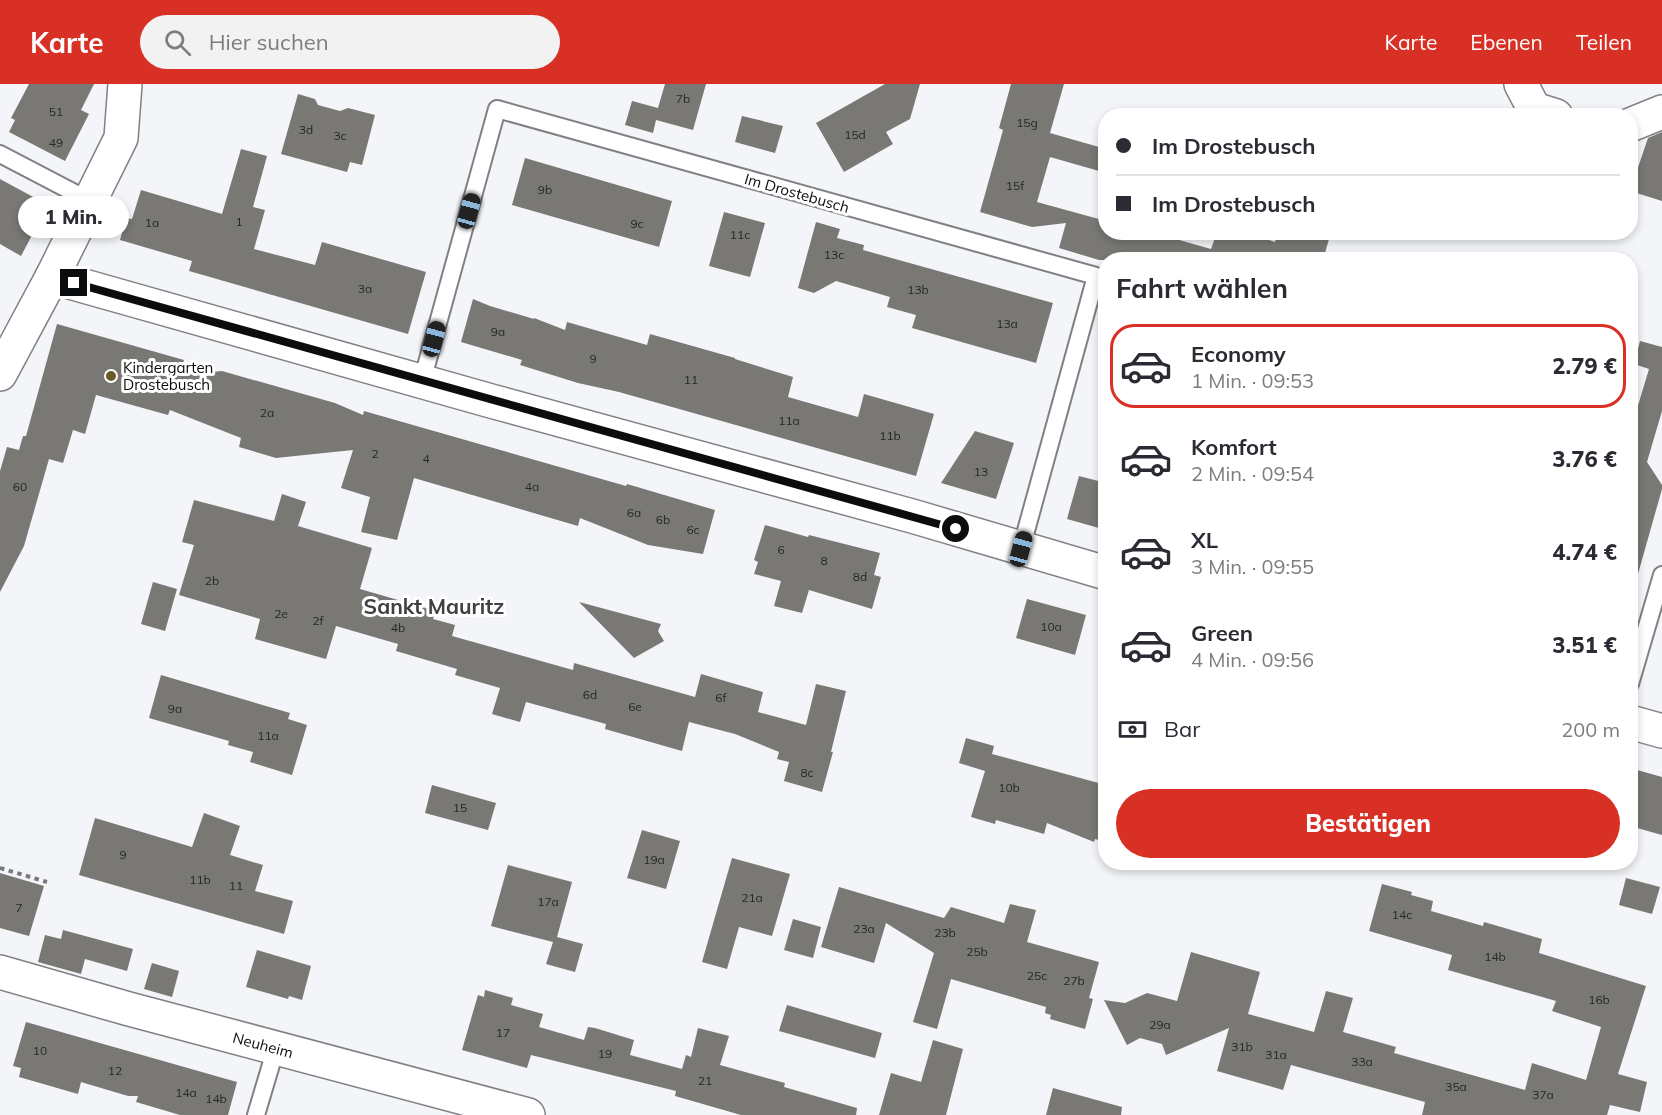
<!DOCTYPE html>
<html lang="de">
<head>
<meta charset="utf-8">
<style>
	:root { --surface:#fff; --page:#f2f2f3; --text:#2b2b33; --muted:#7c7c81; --line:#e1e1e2; --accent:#d93025 }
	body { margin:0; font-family:Mulish,sans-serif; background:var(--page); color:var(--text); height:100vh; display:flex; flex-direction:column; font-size:22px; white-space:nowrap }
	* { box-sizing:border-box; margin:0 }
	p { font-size:20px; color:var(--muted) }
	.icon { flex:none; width:33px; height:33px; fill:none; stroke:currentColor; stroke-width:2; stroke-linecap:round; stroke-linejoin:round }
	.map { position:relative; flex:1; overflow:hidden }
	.drawer { position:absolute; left:1098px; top:168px; width:540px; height:618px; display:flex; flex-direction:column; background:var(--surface); border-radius:24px; box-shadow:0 3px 9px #0003 }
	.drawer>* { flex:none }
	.top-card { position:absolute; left:1098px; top:24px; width:540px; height:132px; border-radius:24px; box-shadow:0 3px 9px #0003; display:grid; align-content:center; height:132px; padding:0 18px; background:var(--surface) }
	.end { position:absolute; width:27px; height:27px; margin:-14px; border:8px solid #0b0c0d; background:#fff; box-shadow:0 0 0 3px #fff }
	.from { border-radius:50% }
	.bubble { position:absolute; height:42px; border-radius:21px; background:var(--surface); box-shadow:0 3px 9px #0003; font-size:20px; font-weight:800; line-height:42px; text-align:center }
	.car { position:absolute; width:18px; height:36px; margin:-18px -9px; border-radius:8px; box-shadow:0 0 4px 2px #0007; background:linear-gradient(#222 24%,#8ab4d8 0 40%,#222 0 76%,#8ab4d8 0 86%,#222 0) }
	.top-card b { display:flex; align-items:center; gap:21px; height:57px; font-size:22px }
	.top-card b+b { border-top:2px solid var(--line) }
	.top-card i { width:15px; height:15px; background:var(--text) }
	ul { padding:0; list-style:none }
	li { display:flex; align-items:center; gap:18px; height:84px; margin:0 12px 9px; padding:0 6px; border:3px solid transparent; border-radius:24px }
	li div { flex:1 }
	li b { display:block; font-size:22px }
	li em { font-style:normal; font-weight:800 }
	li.active { border-color:var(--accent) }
	li>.icon { width:54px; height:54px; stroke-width:1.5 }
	h2 { padding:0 18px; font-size:27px; line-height:72px }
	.pay { display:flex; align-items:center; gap:15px; height:66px; padding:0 18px; font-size:22px }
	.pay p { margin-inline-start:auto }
	.primary-button { display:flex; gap:12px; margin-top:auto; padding:12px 18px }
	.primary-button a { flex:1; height:69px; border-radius:36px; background:var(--accent); color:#fff; font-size:24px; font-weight:800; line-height:69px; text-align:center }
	header { display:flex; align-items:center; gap:36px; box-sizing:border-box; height:84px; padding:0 30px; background:var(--accent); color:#fff }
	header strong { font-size:28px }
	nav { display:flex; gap:33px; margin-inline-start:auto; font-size:21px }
	.search { width:420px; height:54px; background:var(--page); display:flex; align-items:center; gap:15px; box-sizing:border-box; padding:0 21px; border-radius:33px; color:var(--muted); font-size:22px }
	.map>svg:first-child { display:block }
</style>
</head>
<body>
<header>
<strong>Karte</strong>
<div class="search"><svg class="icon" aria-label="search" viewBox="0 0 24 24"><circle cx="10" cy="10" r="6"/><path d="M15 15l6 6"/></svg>Hier suchen</div>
<nav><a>Karte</a><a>Ebenen</a><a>Teilen</a></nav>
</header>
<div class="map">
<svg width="1662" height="1031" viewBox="0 0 1662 1031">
	<rect width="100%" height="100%" fill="#f3f5f8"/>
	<g fill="#797875">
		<path d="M29 0H94L81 26 89 30 65 77 9 48 15 36 11 34Z"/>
		<path d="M665 0H706L693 46 656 36 653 49 625 41 632 17 658 24Z"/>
		<path d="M885 0H920L910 35 886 48 893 60 844 88 816 39Z"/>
		<path d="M1011 0H1064L1050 49 1106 65V89L1050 73 1037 118 1106 137V148H1151L1211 165 1217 148H1246L1275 158 1278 148H1331L1323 176H1099L1059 164 1066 139 1032 143 980 128 1003 46 999 44Z"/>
		<path d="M298 10 315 15 318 21 340 27 348 24 375 31 362 81 350 78 347 88 281 70Z"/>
		<path d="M742 32 783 42 775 69 735 58Z"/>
		<path d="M1662 48V117L1630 107 1648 54Z"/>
		<path d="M241 65 267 72 253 123 265 126 254 165 315 181 322 158 426 188 408 250 189 187 192 177 120 156 126 134 132 135 141 106 222 130Z"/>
		<path d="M525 74 672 117 659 163 512 121Z"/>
		<path d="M0 95 48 121 21 172 0 160Z"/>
		<path d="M724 128 765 139 750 193 709 182Z"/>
		<path d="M816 138 840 145 837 154 864 161 863 166 1053 219 1036 279 912 244 916 231 887 223 890 213 836 197 814 209 798 204Z"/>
		<path d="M473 215 490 222 534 235V234L565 246 567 238 647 261 650 250 735 274V275L793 293 788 313 858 333 864 310 934 330 916 392 619 308 578 299 520 281 522 276 461 258Z"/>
		<path d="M57 240 184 276 180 291 222 287 335 319 363 331 364 327 626 402 627 400 715 426 703 470 648 461 580 434 578 442 414 394 397 456 361 448 370 413 341 404 353 366 276 374 239 363 241 354 170 326 168 331 96 311 85 350 73 346 63 379 49 375 24 462 0 508V387L7 363 19 366 23 352H26Z"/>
		<path d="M1640 257 1662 263V327L1647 378 1662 401V405L1638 490 1630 489V348L1649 285 1634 280Z"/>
		<path d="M975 347 1014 359 996 415 941 399Z"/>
		<path d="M1079 392 1106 399V446L1067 435Z"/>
		<path d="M282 410 306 418 298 442 372 464 360 505 436 527 433 535 455 541 452 552 573 586 574 579 695 613 701 590 763 608 758 628 806 641 816 600 846 607 831 668H833L822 708 784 697 789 678 777 675 779 668 735 650 689 638 682 667 605 645 606 640 526 618 520 638 492 630 500 604 455 591 457 585 396 567 398 560 336 542 326 575 255 555 260 535 179 511 194 461 182 458 194 416 274 437Z"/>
		<path d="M765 441 808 453 809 451 880 469 874 491 881 493 872 525 809 506 802 529 774 522 781 497 754 490 758 478 754 476Z"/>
		<path d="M153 498 177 505 165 547 141 540Z"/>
		<path d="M1027 515 1086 531 1075 571 1016 554Z"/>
		<path d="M579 518 661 540 658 547 664 557 634 574Z"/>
		<path d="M161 591 290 629 288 635 307 641 292 691 250 678 253 668 228 661 229 657 149 634Z"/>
		<path d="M966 654 994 662 992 670 1106 701V758L1095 755 1094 758 1047 739 1044 750 996 736 995 740 971 733 985 687 959 679Z"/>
		<path d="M1630 684 1662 693V751L1630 742Z"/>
		<path d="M432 701 496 719 488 746 425 729Z"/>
		<path d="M204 729 240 742 230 771 263 781 255 807 293 817 284 850 79 791 95 734 192 763Z"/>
		<path d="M642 746 680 757 666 805 627 794Z"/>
		<path d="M732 774 790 790 772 852 739 843 727 885 702 878Z"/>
		<path d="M508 781 572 798 557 853 583 860 575 888 546 880 553 858 491 842Z"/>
		<path d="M0 789 44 802 29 852 0 844Z"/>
		<path d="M1626 794 1660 803 1652 830 1619 821Z"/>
		<path d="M1382 800 1412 808 1411 811 1433 817 1431 827 1483 842 1484 838 1542 855 1539 869 1646 902 1618 990 1647 998 1640 1028 1610 1021 1607 1031H1422L1425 1018 1291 981 1283 1006 1217 987 1229 944 1166 971 1162 960 1140 954 1127 961 1104 916 1125 919 1147 909 1177 917 1191 868 1260 888 1248 930 1314 948 1326 907 1353 914 1343 948 1396 963 1394 969 1525 1006 1532 979 1586 996 1601 943 1552 927 1556 917 1448 886 1452 871 1369 847Z"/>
		<path d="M839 803 944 834 951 823 1004 839 1010 820 1036 826 1027 858 1099 878 1089 914 1093 915 1085 945 1050 935 1051 931 1045 929 1046 923 951 895 937 945 913 938 934 869 886 839 874 879 821 863Z"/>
		<path d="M793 835 821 843 813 874 784 866Z"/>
		<path d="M63 846 133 865 127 887 85 875 81 890 38 878 45 851 61 855Z"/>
		<path d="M257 866 311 882 302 916 289 912 288 915 246 903Z"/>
		<path d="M152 879 179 887 172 913 144 905Z"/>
		<path d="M485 906 513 914 511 921 543 930 539 943 584 956 588 943 595 944 634 956 630 971 682 985 686 971 691 973 698 944 729 952 720 981 785 999 784 1003 857 1024 856 1031H741L675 1012 676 1007 531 971 527 984 462 966 478 911 484 913Z"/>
		<path d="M787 921 882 949 875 974 779 947Z"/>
		<path d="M26 938 237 998 228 1031H180L136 1018 138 1012H128L81 998 78 1010 19 993 21 984 13 982Z"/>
		<path d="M933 956 963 965 946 1031H879L891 989 921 998Z"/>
		<path d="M1053 1004 1122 1023 1121 1031H1046Z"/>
	</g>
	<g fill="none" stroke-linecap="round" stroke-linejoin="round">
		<g stroke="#7f8184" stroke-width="20">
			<g id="service">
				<path d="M0 70 90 117"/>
				<path d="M422 297 497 25 1096 192 1021 465"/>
				<path d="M1630 600 1662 491"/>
				<path d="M256 1031 276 964"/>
			</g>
		</g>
		<g stroke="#7f8184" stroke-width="36">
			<g id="minor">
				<path d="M1521 0 1534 25 1556 32"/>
				<path d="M1630 41 1662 28"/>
				<path d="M52 193 491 317 912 432 1106 489"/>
				<path d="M0 290 52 193 121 54 125 0"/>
				<path d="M1630 638 1662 647"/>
				<path d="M0 888 129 925 528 1031"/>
			</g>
		</g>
		<path stroke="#78797b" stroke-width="4" stroke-dasharray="4.5 4.5" stroke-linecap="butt" d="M0 784 47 798"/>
		<use href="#service" stroke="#fff" stroke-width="16"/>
		<use href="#minor" stroke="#fff" stroke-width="33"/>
	</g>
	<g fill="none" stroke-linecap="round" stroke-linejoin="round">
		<path stroke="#0b0c0d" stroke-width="8" d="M74 199 956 445"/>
	</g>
	<circle fill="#695c29" stroke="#fff" stroke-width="2" cx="111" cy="292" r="6"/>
	<g text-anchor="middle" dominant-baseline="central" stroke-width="6" stroke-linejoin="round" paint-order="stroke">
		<g font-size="12" fill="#262727">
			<text x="683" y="14">7b</text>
			<text x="56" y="27">51</text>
			<text x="1027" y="38">15g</text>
			<text x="306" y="45">3d</text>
			<text x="855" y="50">15d</text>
			<text x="340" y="51">3c</text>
			<text x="56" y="58">49</text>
			<text x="1015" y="101">15f</text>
			<text x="545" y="105">9b</text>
			<text x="239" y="137">1</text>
			<text x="152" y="138">1a</text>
			<text x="637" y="139">9c</text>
			<text x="740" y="150">11c</text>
			<text x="834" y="170">13c</text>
			<text x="365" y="204">3a</text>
			<text x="918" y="205">13b</text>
			<text x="1007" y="239">13a</text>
			<text x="498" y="247">9a</text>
			<text x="593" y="274">9</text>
			<text x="691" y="295">11</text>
			<text x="267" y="328">2a</text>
			<text x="789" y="336">11a</text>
			<text x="890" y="351">11b</text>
			<text x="375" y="369">2</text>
			<text x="426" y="374">4</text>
			<text x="981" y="387">13</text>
			<text x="20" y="402">60</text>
			<text x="532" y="402">4a</text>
			<text x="634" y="428">6a</text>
			<text x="663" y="435">6b</text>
			<text x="693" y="445">6c</text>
			<text x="781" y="465">6</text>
			<text x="824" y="476">8</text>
			<text x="860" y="492">8d</text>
			<text x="212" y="496">2b</text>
			<text x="281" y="529">2e</text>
			<text x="318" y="536">2f</text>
			<text x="1051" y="542">10a</text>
			<text x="398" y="543">4b</text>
			<text x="590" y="610">6d</text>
			<text x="721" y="613">6f</text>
			<text x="635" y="622">6e</text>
			<text x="175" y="624">9a</text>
			<text x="268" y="651">11a</text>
			<text x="807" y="688">8c</text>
			<text x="1009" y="703">10b</text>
			<text x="460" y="723">15</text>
			<text x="123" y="770">9</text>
			<text x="654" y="775">19a</text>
			<text x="200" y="795">11b</text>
			<text x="236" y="801">11</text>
			<text x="752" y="813">21a</text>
			<text x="548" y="817">17a</text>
			<text x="19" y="823">7</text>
			<text x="1402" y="830">14c</text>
			<text x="864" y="844">23a</text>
			<text x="945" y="848">23b</text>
			<text x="977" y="867">25b</text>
			<text x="1495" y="872">14b</text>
			<text x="1037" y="891">25c</text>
			<text x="1074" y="896">27b</text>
			<text x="1599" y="915">16b</text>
			<text x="1160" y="940">29a</text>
			<text x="503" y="948">17</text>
			<text x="1242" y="962">31b</text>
			<text x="40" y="966">10</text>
			<text x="605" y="969">19</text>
			<text x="1276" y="970">31a</text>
			<text x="1362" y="977">33a</text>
			<text x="115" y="986">12</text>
			<text x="705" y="996">21</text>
			<text x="1456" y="1002">35a</text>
			<text x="186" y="1008">14a</text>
			<text x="1543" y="1010">37a</text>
			<text x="216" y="1014">14b</text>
		</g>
		<g font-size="15" fill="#0b0c0d" stroke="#fff">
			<text transform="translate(797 109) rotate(16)">Im Drostebusch</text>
			<text transform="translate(263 961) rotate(15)">Neuheim</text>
		</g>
		<g font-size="15" fill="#0b0c0d" stroke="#fff" text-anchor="start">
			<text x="123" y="283">Kindergarten<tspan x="123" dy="17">Drostebusch</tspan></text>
		</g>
		<g font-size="21" font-weight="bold" fill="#3f4043" stroke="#fff">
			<text x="434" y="522">Sankt Mauritz</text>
		</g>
	</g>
</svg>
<i class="end from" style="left:956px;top:445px"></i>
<i class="end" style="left:74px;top:199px"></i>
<div class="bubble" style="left:18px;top:112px;width:111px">1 Min.</div>
<i class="car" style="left:469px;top:127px;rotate:15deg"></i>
<i class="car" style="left:434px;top:255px;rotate:15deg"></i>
<i class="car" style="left:1021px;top:465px;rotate:15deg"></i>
<div class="top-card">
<b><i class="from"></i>Im Drostebusch</b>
<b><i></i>Im Drostebusch</b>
</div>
<section class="drawer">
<h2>Fahrt wählen</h2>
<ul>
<li class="active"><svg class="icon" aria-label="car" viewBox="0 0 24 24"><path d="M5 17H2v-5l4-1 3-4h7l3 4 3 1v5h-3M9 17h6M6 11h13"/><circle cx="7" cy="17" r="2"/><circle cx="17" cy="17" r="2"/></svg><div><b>Economy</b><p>1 Min. · 09:53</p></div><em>2.79 €</em></li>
<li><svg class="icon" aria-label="car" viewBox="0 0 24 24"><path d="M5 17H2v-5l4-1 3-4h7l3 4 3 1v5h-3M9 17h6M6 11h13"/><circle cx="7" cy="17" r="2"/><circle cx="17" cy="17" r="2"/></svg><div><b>Komfort</b><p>2 Min. · 09:54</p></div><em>3.76 €</em></li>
<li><svg class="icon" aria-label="car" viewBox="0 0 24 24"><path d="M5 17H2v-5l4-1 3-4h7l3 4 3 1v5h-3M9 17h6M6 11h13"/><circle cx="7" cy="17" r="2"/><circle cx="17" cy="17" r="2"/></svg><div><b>XL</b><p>3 Min. · 09:55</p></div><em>4.74 €</em></li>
<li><svg class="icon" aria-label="car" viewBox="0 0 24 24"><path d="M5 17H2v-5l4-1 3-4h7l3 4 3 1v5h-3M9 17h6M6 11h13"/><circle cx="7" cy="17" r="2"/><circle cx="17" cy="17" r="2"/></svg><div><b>Green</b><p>4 Min. · 09:56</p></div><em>3.51 €</em></li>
</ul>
<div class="pay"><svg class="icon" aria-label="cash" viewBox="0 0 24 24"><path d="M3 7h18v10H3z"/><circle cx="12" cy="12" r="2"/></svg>Bar<p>200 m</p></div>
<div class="primary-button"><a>Bestätigen</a></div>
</section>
</div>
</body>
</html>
